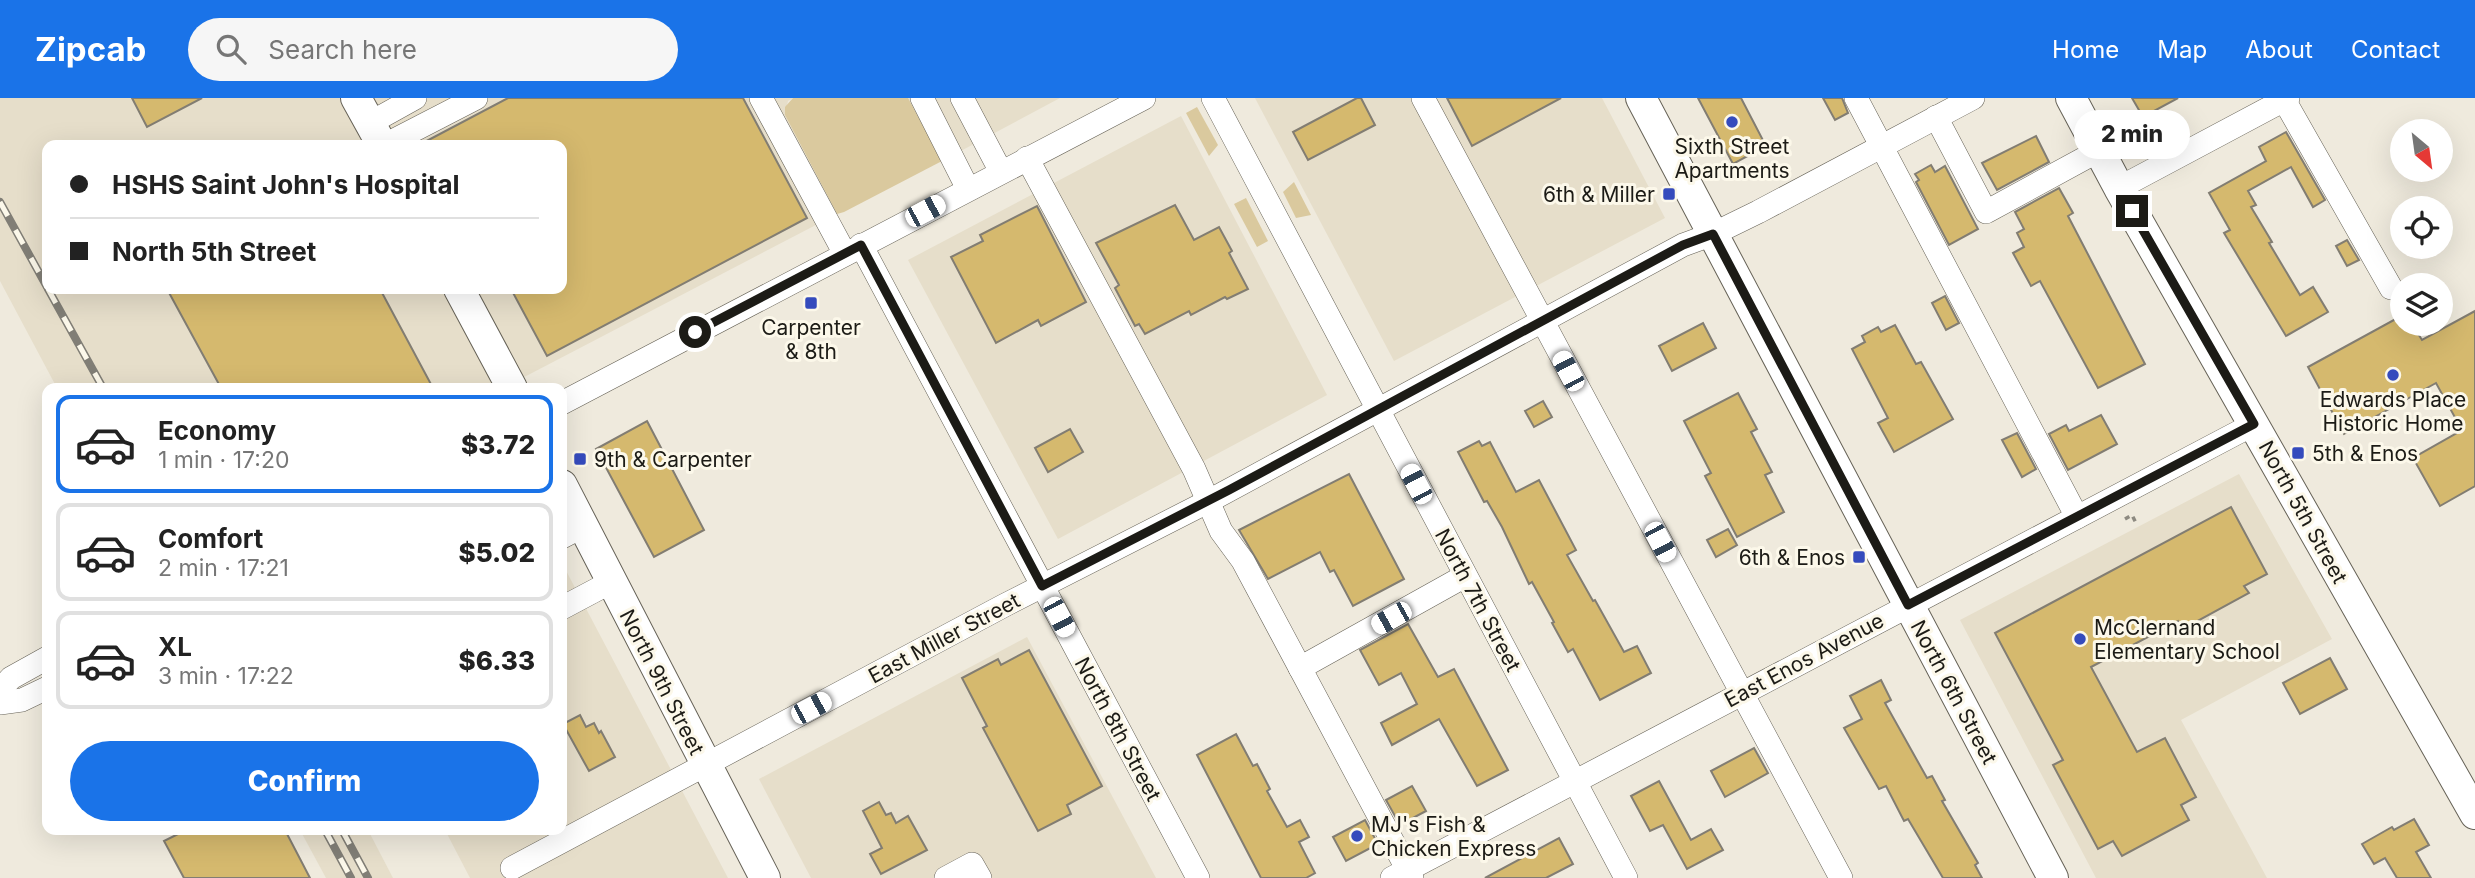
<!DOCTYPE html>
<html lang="en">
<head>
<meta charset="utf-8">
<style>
	:root { --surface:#fff; --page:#f6f6f6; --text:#222; --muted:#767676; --line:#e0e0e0; --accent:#1a73e8 }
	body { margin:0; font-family:Inter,sans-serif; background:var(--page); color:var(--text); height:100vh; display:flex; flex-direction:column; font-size:26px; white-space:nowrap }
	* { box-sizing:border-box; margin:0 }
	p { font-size:23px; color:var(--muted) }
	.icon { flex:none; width:38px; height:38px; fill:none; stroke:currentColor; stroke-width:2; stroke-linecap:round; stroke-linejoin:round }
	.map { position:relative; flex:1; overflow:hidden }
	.sheet { position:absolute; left:42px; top:285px; width:525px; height:452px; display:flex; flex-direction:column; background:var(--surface); border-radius:14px; box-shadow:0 7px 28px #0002 }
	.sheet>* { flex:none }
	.hud { position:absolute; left:42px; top:42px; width:525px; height:154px; border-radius:14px; box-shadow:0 7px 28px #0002; display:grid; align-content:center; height:154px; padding:0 28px; background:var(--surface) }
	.needle { width:46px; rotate:151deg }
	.fabs { position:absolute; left:2390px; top:21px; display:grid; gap:14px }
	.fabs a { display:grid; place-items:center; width:63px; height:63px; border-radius:50%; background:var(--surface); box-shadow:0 7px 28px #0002; font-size:35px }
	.end { position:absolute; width:32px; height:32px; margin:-16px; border:9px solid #1c1b16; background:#fff; box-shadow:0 0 0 4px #fff }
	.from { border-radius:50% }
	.bubble { position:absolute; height:49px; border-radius:24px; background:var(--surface); box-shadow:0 7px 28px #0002; font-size:23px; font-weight:800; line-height:49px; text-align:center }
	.car { position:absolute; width:21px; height:42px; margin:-21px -10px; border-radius:9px; box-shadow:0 0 5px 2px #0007; background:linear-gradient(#fff 24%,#345 0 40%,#fff 0 76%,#345 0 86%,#fff 0) }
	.hud b { display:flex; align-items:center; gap:24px; height:66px; font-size:26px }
	.hud b+b { border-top:2px solid var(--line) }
	.hud i { width:18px; height:18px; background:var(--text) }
	ul { padding:12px 0 0; list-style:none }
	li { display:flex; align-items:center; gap:21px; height:98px; margin:0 14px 10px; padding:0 14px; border:4px solid var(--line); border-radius:14px }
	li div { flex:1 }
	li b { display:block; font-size:26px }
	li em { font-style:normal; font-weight:800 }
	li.active { border-color:var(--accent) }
	li>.icon { width:63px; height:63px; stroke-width:1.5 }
	.primary-button { display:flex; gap:14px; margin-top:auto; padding:14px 28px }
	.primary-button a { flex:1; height:80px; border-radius:42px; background:var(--accent); color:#fff; font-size:28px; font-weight:800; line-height:80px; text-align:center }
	header { display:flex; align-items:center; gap:42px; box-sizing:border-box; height:98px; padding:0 35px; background:var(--accent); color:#fff }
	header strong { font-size:33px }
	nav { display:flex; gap:38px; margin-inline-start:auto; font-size:24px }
	.search { width:490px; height:63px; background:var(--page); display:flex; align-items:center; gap:18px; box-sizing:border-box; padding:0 24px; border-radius:38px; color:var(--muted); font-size:26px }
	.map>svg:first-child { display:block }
</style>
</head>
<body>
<header>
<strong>Zipcab</strong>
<div class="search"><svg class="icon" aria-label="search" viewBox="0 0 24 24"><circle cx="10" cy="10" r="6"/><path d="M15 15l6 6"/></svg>Search here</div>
<nav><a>Home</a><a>Map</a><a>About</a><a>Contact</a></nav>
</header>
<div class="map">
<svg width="2475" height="780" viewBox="0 0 2475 780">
	<rect width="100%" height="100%" fill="#efeadd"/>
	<g fill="#e6deca" fill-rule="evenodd">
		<path d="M0 0H793L788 3 785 17 837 116 503 290H57L0 183ZM47 47H562V191H47Z"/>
		<path d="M908 0H1060L942 63Z"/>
		<path d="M1255 0H1602L1665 120 1394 263Z"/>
		<path d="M1181 18 1327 297 1058 441 908 162Z"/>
		<path d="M2239 376 2332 541 2181 622 2267 780H2096L1960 522Z"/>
		<path d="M562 465 728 780H470L445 732H562Z"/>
		<path d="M1027 539 1156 780H811L759 681Z"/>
		<path d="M300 732H368L393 780H326Z"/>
	</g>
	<g fill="#dac99e">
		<path d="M793 0H908L942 63 844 114 837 116 785 17V9Z"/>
		<path d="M1197 9 1218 47 1209 58 1186 15Z"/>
		<path d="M1294 84 1311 117 1296 120 1283 94Z"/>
		<path d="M1246 100 1268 143 1257 149 1234 106Z"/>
	</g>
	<g fill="#d5b96e" stroke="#827d72" stroke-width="2">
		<path d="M132 0H202L147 29Z"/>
		<path d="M508 0H743L807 120 547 258 511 191H562V47H419Z"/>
		<path d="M1357 0H1361L1375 27 1308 62 1293 34Z"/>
		<path d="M1447 0H1561L1472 48Z"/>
		<path d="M1698 0H1741L1766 48 1733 66Z"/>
		<path d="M1823 0H1842L1848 15 1835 22Z"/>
		<path d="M2132 0H2178L2143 19Z"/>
		<path d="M2286 34 2325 102 2313 109 2291 69 2248 93 2256 107 2251 109 2272 144 2269 145 2300 197 2313 189 2328 214 2286 238 2224 135 2230 132 2209 95 2266 63 2259 49Z"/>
		<path d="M2036 38 2049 64 1997 92 1982 65Z"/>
		<path d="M1931 67 1935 74 1945 68 1978 131 1949 147 1916 84 1919 82 1915 76Z"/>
		<path d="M2059 90 2073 115 2068 118 2145 266 2098 290 2040 183 2031 188 2013 155 2024 149 2017 135 2024 131 2015 114Z"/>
		<path d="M1175 107 1194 142 1219 129 1232 153 1229 155 1248 191 1227 201 1225 199 1191 217 1189 213 1145 236 1139 226 1135 228 1115 190 1119 187 1096 145Z"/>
		<path d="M1037 108 1086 204 1041 228 1038 222 996 245 951 159 983 143 980 137Z"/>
		<path d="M2347 142 2359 162 2347 168 2336 148Z"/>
		<path d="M167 191H380L433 290H221Z"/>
		<path d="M1945 198 1959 225 1946 232 1932 205Z"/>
		<path d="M2475 213V388L2440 408 2413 360 2462 332 2436 285 2344 336 2308 269 2403 217V226H2412L2422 242Z"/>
		<path d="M1703 225 1716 250 1672 273 1659 248Z"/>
		<path d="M1895 227 1916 266 1921 264 1953 321 1894 354 1878 325 1888 320 1852 251 1865 244 1862 238 1878 229 1881 234Z"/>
		<path d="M1738 295 1757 331 1751 334 1772 374 1765 377 1784 414 1737 439 1705 378 1711 375 1684 323Z"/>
		<path d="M1543 303 1552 319 1534 329 1525 313Z"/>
		<path d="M2101 317 2117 346 2068 372 2049 336 2066 327 2069 333Z"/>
		<path d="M647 323 704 432 654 459 596 351Z"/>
		<path d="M1070 331 1083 354 1048 374 1035 350Z"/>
		<path d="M2017 335 2036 371 2022 379 2002 342Z"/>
		<path d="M1479 343 1482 348 1490 344 1516 394 1539 382 1576 452 1567 457 1593 503 1595 502 1624 554 1637 548 1651 575 1600 602 1573 551 1568 554 1552 525 1554 524 1532 484 1529 486 1502 429 1487 403 1484 404 1458 354Z"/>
		<path d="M1349 376 1404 481 1353 508 1334 472 1330 474 1320 454 1268 481 1239 432Z"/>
		<path d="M2231 409 2267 476 2244 488 2249 495 2183 531 2178 523 2091 569 2137 654 2165 640 2196 699 2181 707 2189 722 2122 758 2113 743 2098 751 2053 667 2063 662 1995 535Z"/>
		<path d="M1728 431 1737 447 1716 459 1707 442Z"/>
		<path d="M1408 526 1438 579 1454 571 1508 672 1477 688 1439 621 1392 647 1381 625 1417 606 1401 575 1379 587 1360 552Z"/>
		<path d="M1029 552 1102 688 1067 707 1071 716 1038 733 983 630 987 628 962 580 998 561 1001 567Z"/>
		<path d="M2330 560 2347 591 2300 616 2283 585Z"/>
		<path d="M1881 582 1891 602 1885 605 1927 680 1932 678 1945 702 1942 703 1978 765 1975 767 1982 780H1943L1908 721 1904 723 1886 688 1879 691 1844 630 1862 621 1850 598Z"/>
		<path d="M580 617 586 629 594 625 599 635 601 633 615 659 589 673 563 626Z"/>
		<path d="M1236 636 1253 668 1257 666 1270 691 1267 693 1287 729 1300 722 1309 739 1299 744 1315 775 1306 780H1261L1197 657Z"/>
		<path d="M1754 650 1768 675 1725 699 1711 673Z"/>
		<path d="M1659 683 1691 742 1711 731 1723 752 1687 771 1663 727 1650 733 1631 698Z"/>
		<path d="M1412 688 1426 713 1400 727 1386 702Z"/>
		<path d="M879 704 886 717 891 715 896 725 908 718 927 752 881 776 870 756 882 750 863 713Z"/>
		<path d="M2414 721 2429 747 2416 754 2431 780H2397L2385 760 2374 766 2362 746 2392 729 2394 732Z"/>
		<path d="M1365 722 1378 746 1346 763 1333 739Z"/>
		<path d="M186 732H285L310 780H184L164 743Z"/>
		<path d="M1559 740 1573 766 1546 780H1485Z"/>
	</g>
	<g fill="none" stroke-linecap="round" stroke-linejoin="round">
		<g stroke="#666257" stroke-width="24">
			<g id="minor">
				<path d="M761 0 845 156"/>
				<path d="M922 0 968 91"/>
				<path d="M962 0 1001 74"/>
				<path d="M1213 0 1626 780"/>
				<path d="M1423 0 1841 780"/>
				<path d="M1856 0 2077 419"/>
				<path d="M2283 0 2391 190"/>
				<path d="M1936 19 1986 114 2098 53"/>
				<path d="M370 25 415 0"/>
				<path d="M385 47 476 0"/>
				<path d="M1027 60 1194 371 1221 433 1243 463 1412 780"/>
				<path d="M2119 90 2288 0"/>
				<path d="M861 147 1198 780"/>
				<path d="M562 305 1144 0"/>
				<path d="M562 439 583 428"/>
				<path d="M562 510 611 484"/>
				<path d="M1300 570 1465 478"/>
				<path d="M0 592 11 580 47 560"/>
				<path d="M0 605 22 602 47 590"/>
				<path d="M512 770 1005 507 1207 404 1683 147 1713 136 1758 114 1973 0"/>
				<path d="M946 780 972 766 980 780"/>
				<path d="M1392 780 2254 326"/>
			</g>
		</g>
		<g stroke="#666257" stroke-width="32">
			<g id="major">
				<path d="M356 0 382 47"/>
				<path d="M1641 0 2053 780"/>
				<path d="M2071 0 2119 90 2475 716"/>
				<path d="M459 191 512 290"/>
				<path d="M562 387 765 780"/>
			</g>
		</g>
		<path stroke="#8d8a81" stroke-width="3.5" stroke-dasharray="5 5" stroke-linecap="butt" d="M2125 421 2132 417 2136 425"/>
		<use href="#minor" stroke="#fff" stroke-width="23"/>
		<use href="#major" stroke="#fff" stroke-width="30"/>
		<g stroke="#817e76" stroke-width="8">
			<g id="rail">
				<path d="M0 104 47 189"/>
				<path d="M48 191 103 290"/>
				<path d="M325 732 351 780"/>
				<path d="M342 732 368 780"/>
			</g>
		</g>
		<use href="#rail" stroke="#fcf8ea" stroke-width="5" stroke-dasharray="16" stroke-linecap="butt"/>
	</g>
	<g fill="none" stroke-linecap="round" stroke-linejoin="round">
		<path stroke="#1c1b16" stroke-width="9" d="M695 234 861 147 1042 488 1229 392 1683 147 1713 136 1908 507 2254 326 2132 113"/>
	</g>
	<g fill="#354bbd" stroke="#fcf8ea" stroke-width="2.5">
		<circle cx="1732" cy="24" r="7"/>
		<rect x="1662" y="89" width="14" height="14" rx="3.5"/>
		<rect x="804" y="198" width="14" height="14" rx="3.5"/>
		<circle cx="2393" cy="277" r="7"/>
		<rect x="2291" y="348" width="14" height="14" rx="3.5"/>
		<rect x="573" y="354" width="14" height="14" rx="3.5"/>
		<rect x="1852" y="452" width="14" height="14" rx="3.5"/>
		<circle cx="2080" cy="541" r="7"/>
		<circle cx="1357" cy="738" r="7"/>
	</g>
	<g text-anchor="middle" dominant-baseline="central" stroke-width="6" stroke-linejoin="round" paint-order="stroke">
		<g font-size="21" fill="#1c1b16" stroke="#fcf8ea" text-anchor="start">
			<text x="1732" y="48" text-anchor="middle">Sixth Street<tspan x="1732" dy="24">Apartments</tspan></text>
			<text x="1655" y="96" text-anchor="end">6th &amp; Miller</text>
			<text x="811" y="229" text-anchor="middle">Carpenter<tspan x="811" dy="24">&amp; 8th</tspan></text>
			<text x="2393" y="301" text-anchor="middle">Edwards Place<tspan x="2393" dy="24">Historic Home</tspan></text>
			<text x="2312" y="355">5th &amp; Enos</text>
			<text x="594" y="361">9th &amp; Carpenter</text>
			<text x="1845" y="459" text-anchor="end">6th &amp; Enos</text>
			<text x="2094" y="529">McClernand<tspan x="2094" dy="24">Elementary School</tspan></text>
			<text x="1371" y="726">MJ's Fish &amp;<tspan x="1371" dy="24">Chicken Express</tspan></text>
		</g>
		<g font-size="21" fill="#1c1b16" stroke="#fcf8ea">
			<text transform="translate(2303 414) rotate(61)">North 5th Street</text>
			<text transform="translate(1478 502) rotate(62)">North 7th Street</text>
			<text transform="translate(944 540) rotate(-28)">East Miller Street</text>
			<text transform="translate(1804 562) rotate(-28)">East Enos Avenue</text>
			<text transform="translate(662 584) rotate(63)">North 9th Street</text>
			<text transform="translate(1954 594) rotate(62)">North 6th Street</text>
			<text transform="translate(1118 631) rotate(62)">North 8th Street</text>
		</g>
	</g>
</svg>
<div class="fabs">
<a><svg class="needle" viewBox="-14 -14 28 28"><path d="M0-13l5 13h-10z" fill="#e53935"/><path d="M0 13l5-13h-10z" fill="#767676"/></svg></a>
<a><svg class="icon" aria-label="locate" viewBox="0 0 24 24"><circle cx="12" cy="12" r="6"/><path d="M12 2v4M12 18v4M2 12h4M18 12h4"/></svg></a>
<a><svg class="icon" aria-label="layers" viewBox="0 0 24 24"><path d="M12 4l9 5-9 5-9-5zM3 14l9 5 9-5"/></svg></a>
</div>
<i class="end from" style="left:695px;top:234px"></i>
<i class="end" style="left:2132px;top:113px"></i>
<div class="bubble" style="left:2074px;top:12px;width:116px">2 min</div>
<i class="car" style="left:925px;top:113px;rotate:62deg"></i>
<i class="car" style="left:1568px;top:273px;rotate:332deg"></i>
<i class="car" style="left:1416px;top:386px;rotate:332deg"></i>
<i class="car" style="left:1660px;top:444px;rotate:152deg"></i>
<i class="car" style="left:1059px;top:519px;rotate:152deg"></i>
<i class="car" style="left:1391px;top:520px;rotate:241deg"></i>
<i class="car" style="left:811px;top:610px;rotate:62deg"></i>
<div class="hud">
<b><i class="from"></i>HSHS Saint John's Hospital</b>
<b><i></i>North 5th Street</b>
</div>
<section class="sheet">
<ul>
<li class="active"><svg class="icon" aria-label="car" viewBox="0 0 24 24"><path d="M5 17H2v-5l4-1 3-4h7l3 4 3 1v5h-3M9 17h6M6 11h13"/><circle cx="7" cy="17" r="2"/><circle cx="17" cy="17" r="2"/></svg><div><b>Economy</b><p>1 min · 17:20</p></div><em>$3.72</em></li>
<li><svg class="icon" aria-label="car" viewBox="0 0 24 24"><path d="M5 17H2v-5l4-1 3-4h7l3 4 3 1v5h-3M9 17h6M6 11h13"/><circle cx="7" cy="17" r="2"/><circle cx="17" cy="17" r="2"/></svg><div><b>Comfort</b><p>2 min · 17:21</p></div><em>$5.02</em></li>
<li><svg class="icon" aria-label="car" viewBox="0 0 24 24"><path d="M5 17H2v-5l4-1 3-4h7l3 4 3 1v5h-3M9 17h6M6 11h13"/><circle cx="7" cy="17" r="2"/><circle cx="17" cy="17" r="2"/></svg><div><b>XL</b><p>3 min · 17:22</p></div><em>$6.33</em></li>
</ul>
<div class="primary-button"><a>Confirm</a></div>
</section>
</div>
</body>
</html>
